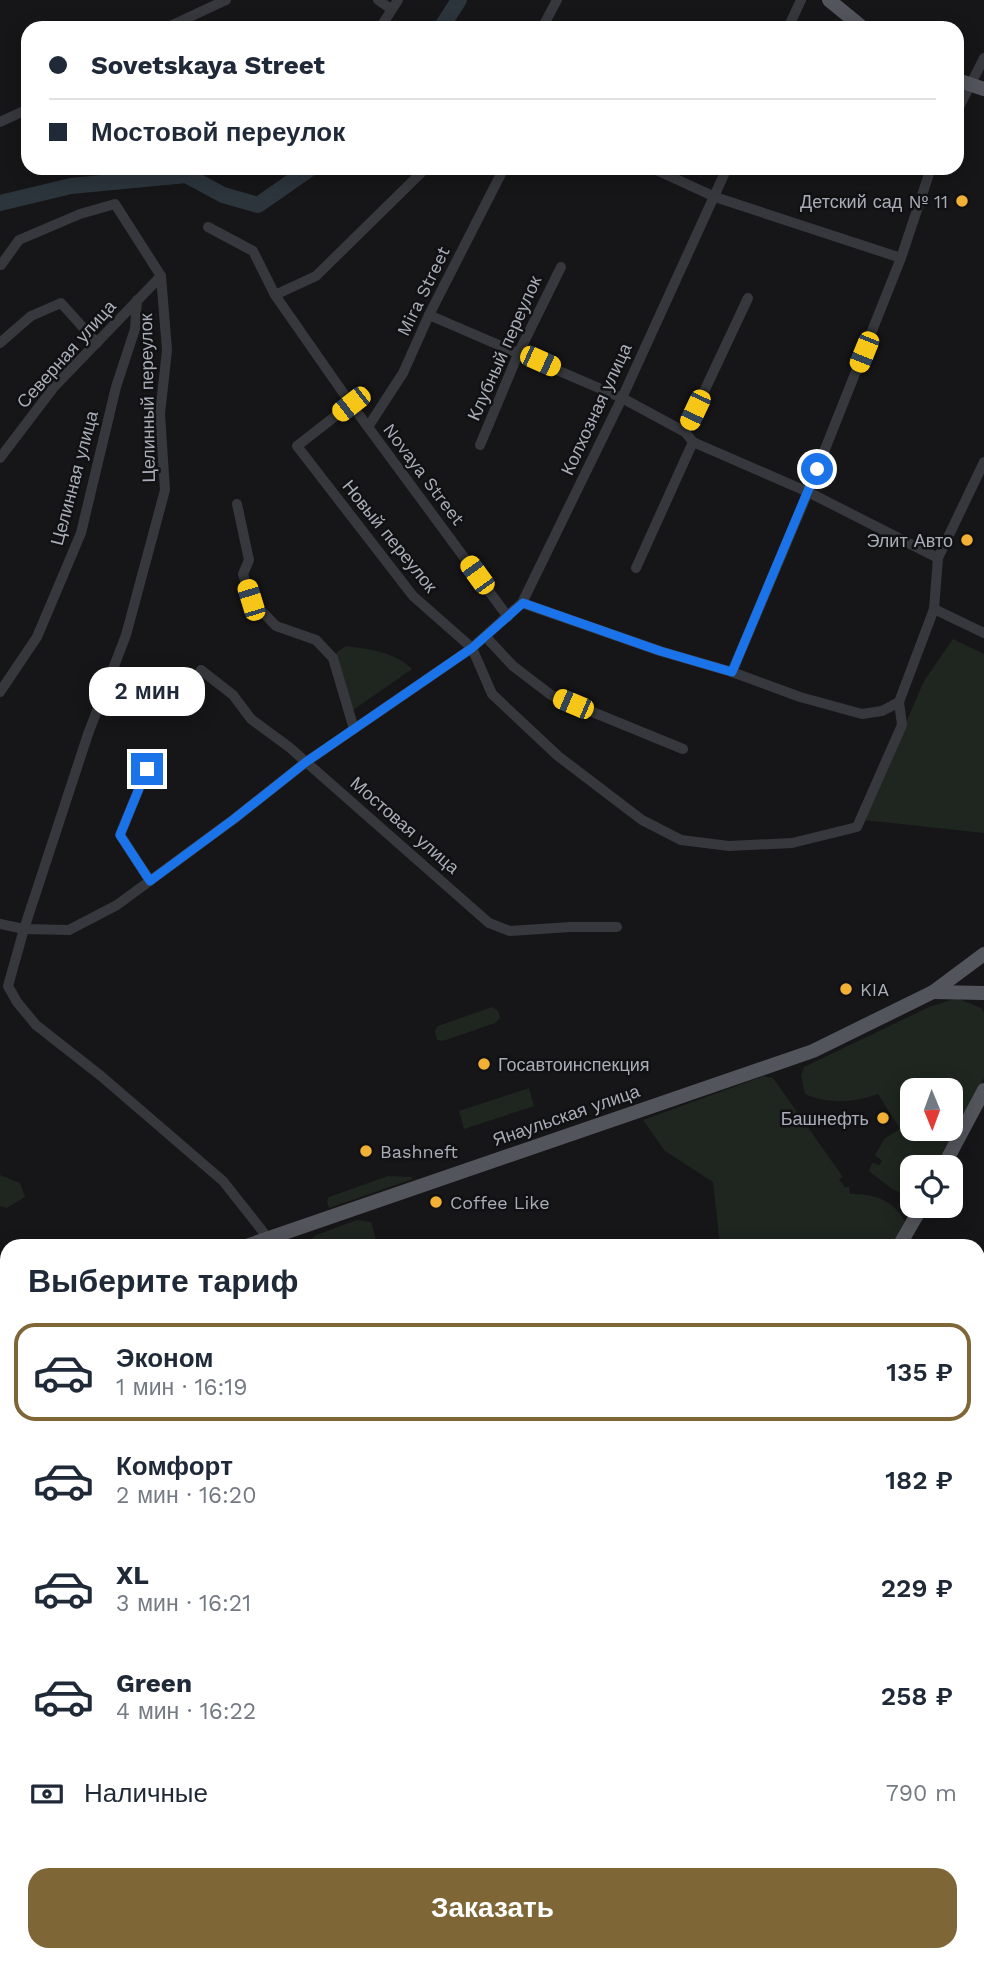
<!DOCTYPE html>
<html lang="ru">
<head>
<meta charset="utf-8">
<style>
	:root { --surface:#fff; --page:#f2f2f3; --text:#1f2937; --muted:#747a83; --line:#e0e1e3; --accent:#7e6636 }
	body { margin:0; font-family:"Work Sans",sans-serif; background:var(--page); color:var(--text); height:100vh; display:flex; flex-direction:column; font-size:26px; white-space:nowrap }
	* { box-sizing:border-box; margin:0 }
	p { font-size:23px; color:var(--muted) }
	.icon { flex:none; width:38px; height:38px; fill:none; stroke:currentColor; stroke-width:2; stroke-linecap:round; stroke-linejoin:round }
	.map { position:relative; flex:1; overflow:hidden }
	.panel { position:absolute; left:0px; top:1239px; width:985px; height:723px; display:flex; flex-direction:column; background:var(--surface); border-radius:21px 21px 0 0; box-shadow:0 4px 18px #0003 }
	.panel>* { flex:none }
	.guide { position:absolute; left:21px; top:21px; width:943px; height:154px; border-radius:21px; box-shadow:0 4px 18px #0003; display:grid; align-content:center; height:154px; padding:0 28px; background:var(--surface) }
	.needle { width:46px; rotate:179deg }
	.buttons { position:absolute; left:900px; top:1078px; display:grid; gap:14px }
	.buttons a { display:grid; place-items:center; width:63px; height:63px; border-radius:14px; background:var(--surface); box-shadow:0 4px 18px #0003; font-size:35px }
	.end { position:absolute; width:32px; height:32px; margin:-16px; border:9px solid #1a73e8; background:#fff; box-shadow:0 0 0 4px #fff }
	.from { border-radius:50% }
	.bubble { position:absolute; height:49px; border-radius:21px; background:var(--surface); box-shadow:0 4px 18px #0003; font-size:23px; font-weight:600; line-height:49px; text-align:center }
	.car { position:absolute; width:21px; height:42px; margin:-21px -10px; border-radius:9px; box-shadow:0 0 5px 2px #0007; background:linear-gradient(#f5c518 24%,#345 0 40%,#f5c518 0 76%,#345 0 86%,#f5c518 0) }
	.guide b { display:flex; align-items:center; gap:24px; height:66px; font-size:26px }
	.guide b+b { border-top:2px solid var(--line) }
	.guide i { width:18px; height:18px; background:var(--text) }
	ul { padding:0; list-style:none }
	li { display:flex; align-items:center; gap:21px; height:98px; margin:0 14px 10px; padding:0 14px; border:4px solid transparent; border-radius:21px }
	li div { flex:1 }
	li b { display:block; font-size:26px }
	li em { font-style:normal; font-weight:600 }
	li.active { border-color:var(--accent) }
	li>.icon { width:63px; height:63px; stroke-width:1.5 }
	h2 { padding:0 28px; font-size:32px; line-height:84px }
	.pay { display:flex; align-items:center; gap:18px; height:77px; padding:0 28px; font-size:26px }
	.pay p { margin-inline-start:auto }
	.action { display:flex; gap:14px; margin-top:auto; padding:14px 28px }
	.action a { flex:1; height:80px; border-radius:21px; background:var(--accent); color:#fff; font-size:28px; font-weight:600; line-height:80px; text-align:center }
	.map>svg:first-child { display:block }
</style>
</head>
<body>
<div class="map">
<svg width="984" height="1961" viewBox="0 0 984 1961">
	<rect width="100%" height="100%" fill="#161618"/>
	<g fill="#1e261f" fill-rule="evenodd">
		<path d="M953 639 984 654V833L864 820 924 681Z"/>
		<path d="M346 646C369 649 395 652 412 669L353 710 336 653Z"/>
		<path d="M957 998 981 1008 984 1012V1078L934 1167H912V1197L892 1189 869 1171 872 1163 879 1165 882 1161 875 1155 885 1138 900 1129 878 1094C854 1103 828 1104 805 1094L801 1075 804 1067 929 1007ZM912 1090H950V1129H912Z"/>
		<path d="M492 1007 498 1011 500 1018 495 1023 443 1041 437 1040 435 1031 438 1026Z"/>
		<path d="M764 1076 773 1078 843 1177 839 1179 845 1188 849 1186 850 1194C874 1194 892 1199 905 1221L891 1246H720L713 1182 665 1151 643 1120Z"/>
		<path d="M529 1088 534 1106 464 1129 459 1111Z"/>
		<path d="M0 1175 20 1183 25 1197 7 1208 0 1206Z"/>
		<path d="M388 1176 411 1177 413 1179 329 1208 327 1201 329 1197Z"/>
		<path d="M357 1220 371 1222 376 1240 357 1246H302L316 1235Z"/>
		<path d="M4 1256 7 1259V1316L0 1319V1257Z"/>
		<path d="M978 1775 984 1779V1876L978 1875Z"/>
	</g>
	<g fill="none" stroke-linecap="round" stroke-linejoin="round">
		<g stroke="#2c353c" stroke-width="16">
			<path d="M441 28 459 0"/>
			<path d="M0 203 71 186 186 175 223 195 258 205 311 168"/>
		</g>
		<g stroke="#37383d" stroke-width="10">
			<path d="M378 0 391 9"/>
			<path d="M166 28 226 0"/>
			<path d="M380 28 398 0"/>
			<path d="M542 28 557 0"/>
			<path d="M788 28 801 0"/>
			<path d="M957 111 984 58"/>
			<path d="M0 122 28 109"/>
			<path d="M209 168H233"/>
			<path d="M652 168 715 197 901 258"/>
			<path d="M208 227 253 251 275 295 351 404 508 617"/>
			<path d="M1 265 19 240 80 214 115 204 161 276 167 350 160 414 165 490 126 635 88 734 24 929 8 986 17 1002 36 1025 101 1076 223 1181 268 1238"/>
			<path d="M275 295 316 276 426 168"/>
			<path d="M429 315 622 398 685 432 693 442 808 492 938 558"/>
			<path d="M0 343 31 316 61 303 97 343"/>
			<path d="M351 404 297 446 413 596 472 648 492 694 558 756 642 820 681 840 729 846 792 843 857 827 902 725 899 702"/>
			<path d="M368 427 403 373 429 315 504 168"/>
			<path d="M685 432 748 298"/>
			<path d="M480 445 519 352 561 267"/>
			<path d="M0 458 54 387 161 276"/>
			<path d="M237 504 249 560 243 574 251 600 276 626 316 640 333 658 354 729"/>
			<path d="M636 568 693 442"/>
			<path d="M522 603 660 651 732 672 800 697 862 714 882 711 899 702 934 609 938 558 984 462"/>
			<path d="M934 609 984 633"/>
			<path d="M486 637 513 666 551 695 683 749"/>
			<path d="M201 670 233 695 251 719 289 747 489 923 510 931 570 927H617"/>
			<path d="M732 672 808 492 901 258 931 168"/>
			<path d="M0 692 37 637 81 533 116 387 135 329 137 300"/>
			<path d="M147 769 120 835 150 881"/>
			<path d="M0 924 24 929 69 930 117 905 234 819 306 762 472 648 522 603 622 398 727 168"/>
		</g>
		<g stroke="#53555c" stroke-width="14">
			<path d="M829 0 863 28"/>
			<path d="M957 80 984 89"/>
			<path d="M933 992 984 993"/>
			<path d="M943 1167 984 1090"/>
			<path d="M246 1246 813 1051 933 992 984 954"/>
			<path d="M899 1246 922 1206"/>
			<path d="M0 1331 7 1328"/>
			<path d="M575 1955 586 1961"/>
			<path d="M497 1961 500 1955"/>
		</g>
		<g stroke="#4a4c52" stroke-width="2.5" stroke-dasharray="9 7" stroke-linecap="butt">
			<path d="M978 1603 984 1593"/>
			<path d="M0 1904 7 1908"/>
			<path d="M75 1955 86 1961"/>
			<path d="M100 1955 111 1961"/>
			<path d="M775 1961 778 1955"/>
		</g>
	</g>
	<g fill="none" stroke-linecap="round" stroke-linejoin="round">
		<path stroke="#1a73e8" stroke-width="9" d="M147 769 120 835 150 881 234 819 306 762 472 648 523 603 660 651 732 672 817 469"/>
	</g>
	<g fill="#f2b134" stroke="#111113" stroke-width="2.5">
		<circle cx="962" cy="201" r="7"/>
		<circle cx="967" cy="540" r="7"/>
		<circle cx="846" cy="989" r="7"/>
		<circle cx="484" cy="1064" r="7"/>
		<circle cx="883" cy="1118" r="7"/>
		<circle cx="366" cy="1151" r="7"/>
		<circle cx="436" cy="1202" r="7"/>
	</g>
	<g text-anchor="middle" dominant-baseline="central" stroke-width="5" stroke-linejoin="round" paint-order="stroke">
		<g font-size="18" fill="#a8adb8" stroke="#111113" text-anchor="start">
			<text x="948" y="201" text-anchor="end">Детский сад № 11</text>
			<text x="953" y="540" text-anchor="end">Элит Авто</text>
			<text x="860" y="989">KIA</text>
			<text x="498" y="1064">Госавтоинспекция</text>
			<text x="869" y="1118" text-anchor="end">Башнефть</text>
			<text x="380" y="1151">Bashneft</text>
			<text x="450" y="1202">Coffee Like</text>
		</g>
		<g font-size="18" fill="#a8adb8" stroke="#111113">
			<text transform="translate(423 291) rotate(-64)">Mira Street</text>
			<text transform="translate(504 348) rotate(-66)">Клубный переулок</text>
			<text transform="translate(66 354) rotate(-48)">Северная улица</text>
			<text transform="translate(147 398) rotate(-91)">Целинный переулок</text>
			<text transform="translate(596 409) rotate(-65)">Колхозная улица</text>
			<text transform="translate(424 474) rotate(53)">Novaya Street</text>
			<text transform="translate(74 478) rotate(-75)">Целинная улица</text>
			<text transform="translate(390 536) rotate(51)">Новый переулок</text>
			<text transform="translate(405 825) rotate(41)">Мостовая улица</text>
			<text transform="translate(566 1115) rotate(-19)">Янаульская улица</text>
		</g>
	</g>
</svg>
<div class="buttons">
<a><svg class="needle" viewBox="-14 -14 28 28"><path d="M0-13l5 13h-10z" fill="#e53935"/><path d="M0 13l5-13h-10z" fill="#747a83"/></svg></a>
<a><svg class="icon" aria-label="locate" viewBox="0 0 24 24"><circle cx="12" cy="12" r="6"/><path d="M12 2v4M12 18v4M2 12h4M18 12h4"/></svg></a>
</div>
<i class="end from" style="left:817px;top:469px"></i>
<i class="end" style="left:147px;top:769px"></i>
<div class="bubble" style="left:89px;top:667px;width:116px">2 мин</div>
<i class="car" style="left:864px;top:352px;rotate:202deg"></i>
<i class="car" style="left:540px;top:361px;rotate:114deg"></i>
<i class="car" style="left:351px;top:404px;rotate:232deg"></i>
<i class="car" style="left:695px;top:410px;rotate:205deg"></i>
<i class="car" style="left:477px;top:575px;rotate:324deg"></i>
<i class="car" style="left:251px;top:600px;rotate:343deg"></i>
<i class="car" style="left:573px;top:704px;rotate:293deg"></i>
<div class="guide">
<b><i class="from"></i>Sovetskaya Street</b>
<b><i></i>Мостовой переулок</b>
</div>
<section class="panel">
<h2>Выберите тариф</h2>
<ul>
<li class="active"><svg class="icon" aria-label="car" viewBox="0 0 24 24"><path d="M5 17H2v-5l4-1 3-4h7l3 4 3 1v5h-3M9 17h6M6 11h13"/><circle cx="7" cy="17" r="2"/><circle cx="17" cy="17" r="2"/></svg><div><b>Эконом</b><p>1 мин · 16:19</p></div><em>135 ₽</em></li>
<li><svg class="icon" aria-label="car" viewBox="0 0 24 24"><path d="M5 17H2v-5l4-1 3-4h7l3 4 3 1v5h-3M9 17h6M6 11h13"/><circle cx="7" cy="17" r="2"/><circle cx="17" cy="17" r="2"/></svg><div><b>Комфорт</b><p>2 мин · 16:20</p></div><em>182 ₽</em></li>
<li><svg class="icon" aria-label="car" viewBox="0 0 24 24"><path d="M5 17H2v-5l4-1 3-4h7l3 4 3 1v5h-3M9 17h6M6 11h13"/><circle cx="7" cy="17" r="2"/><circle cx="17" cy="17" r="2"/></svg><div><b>XL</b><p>3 мин · 16:21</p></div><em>229 ₽</em></li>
<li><svg class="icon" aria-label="car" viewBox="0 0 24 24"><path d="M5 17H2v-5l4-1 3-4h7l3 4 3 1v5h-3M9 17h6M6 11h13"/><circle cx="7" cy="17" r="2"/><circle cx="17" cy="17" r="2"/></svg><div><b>Green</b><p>4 мин · 16:22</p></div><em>258 ₽</em></li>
</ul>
<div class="pay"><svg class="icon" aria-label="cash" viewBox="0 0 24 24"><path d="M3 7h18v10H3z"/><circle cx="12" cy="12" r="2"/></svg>Наличные<p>790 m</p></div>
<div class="action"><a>Заказать</a></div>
</section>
</div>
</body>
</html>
